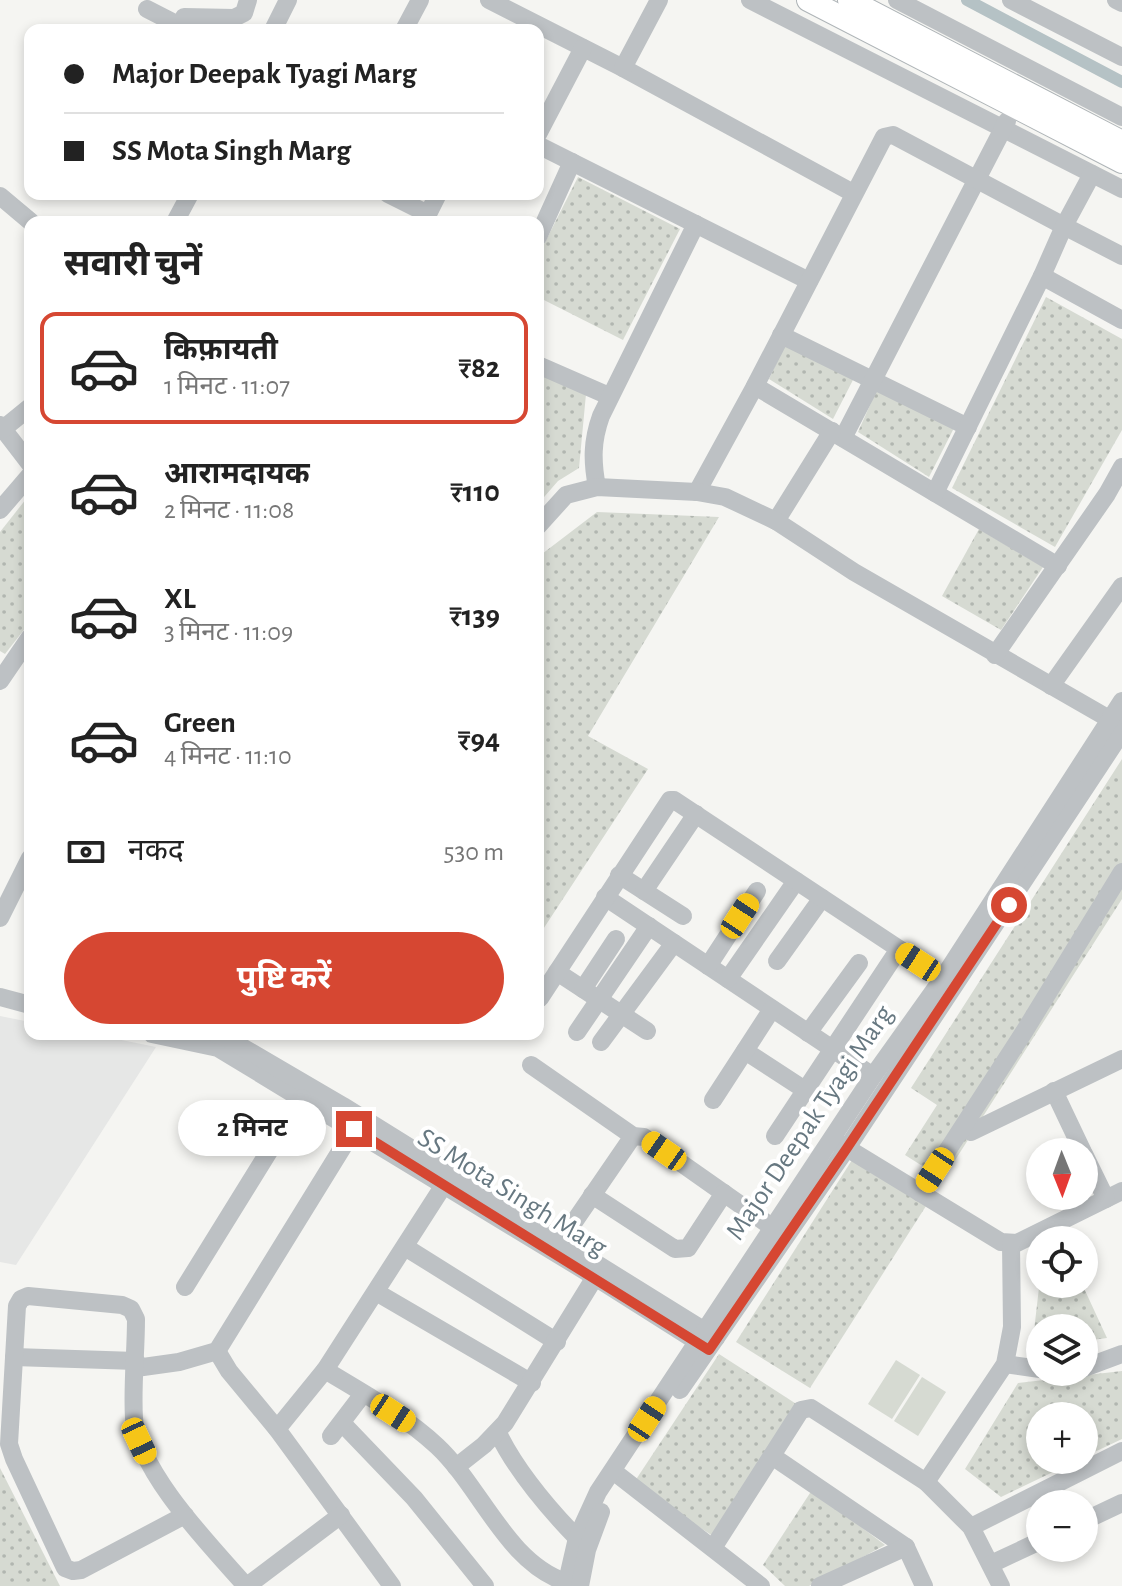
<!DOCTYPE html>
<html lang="hi">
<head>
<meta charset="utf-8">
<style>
	:root { --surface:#fff; --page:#f2f2f2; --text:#222; --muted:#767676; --line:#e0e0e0; --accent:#d64732 }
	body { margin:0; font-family:"Alegreya Sans","Noto Sans Devanagari",sans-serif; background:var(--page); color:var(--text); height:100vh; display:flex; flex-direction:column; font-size:30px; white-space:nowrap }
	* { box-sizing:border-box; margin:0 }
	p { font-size:26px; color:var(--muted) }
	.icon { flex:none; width:44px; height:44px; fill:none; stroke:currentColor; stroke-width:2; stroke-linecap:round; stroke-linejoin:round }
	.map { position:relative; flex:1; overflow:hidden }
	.drawer { position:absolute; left:24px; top:216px; width:520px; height:824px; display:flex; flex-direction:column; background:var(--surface); border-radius:16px; box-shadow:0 4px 12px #0003 }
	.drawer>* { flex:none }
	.guide { position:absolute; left:24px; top:24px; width:520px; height:176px; border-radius:16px; box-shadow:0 4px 12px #0003; display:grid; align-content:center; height:176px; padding:0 40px; background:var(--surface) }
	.needle { width:52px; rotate:179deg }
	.buttons { position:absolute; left:1026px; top:1138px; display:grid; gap:16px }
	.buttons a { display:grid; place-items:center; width:72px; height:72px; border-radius:50%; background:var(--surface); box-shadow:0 4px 12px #0003; font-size:40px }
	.end { position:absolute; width:36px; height:36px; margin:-18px; border:10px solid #d64732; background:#fff; box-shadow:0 0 0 4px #fff }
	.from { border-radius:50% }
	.bubble { position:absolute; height:56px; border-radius:28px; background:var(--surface); box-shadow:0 4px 12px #0003; font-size:26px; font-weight:700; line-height:56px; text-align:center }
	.car { position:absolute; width:24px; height:48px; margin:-24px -12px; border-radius:10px; box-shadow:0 0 6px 2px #0007; background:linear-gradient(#f5c518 24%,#345 0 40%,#f5c518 0 76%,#345 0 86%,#f5c518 0) }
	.guide b { display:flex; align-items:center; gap:28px; height:76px; font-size:30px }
	.guide b+b { border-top:2px solid var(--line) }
	.guide i { width:20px; height:20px; background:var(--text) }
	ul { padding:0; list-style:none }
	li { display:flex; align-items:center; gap:24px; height:112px; margin:0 16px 12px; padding:0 24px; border:4px solid transparent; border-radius:16px }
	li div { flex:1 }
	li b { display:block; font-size:30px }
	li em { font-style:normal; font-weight:700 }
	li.selected { border-color:var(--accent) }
	li>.icon { width:72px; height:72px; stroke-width:1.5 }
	h2 { padding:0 40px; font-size:36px; line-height:96px }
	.pay { display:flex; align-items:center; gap:20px; height:88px; padding:0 40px; font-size:30px }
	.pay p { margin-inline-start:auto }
	.cta { display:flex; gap:16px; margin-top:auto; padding:16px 40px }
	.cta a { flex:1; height:92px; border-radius:48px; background:var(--accent); color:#fff; font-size:32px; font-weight:700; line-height:92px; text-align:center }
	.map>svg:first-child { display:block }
</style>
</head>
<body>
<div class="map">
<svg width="1122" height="1586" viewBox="0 0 1122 1586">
	<defs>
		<pattern id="park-dots" width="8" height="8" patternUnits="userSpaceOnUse" patternTransform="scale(2)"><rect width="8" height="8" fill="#d6dad2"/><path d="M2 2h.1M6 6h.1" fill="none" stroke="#b1b6b0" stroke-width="1.8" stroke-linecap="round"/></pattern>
	</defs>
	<rect width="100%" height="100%" fill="#f5f5f2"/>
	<path fill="#e6e7e6" d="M0 1016 30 1022V1034H92L156 1047 16 1265 0 1262Z"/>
	<g fill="url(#park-dots)">
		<path d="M578 177 680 229 623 340 538 297V256Z"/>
		<path d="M1046 297 1122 339V430L1055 547 952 488Z"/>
		<path d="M786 342 855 376 833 419 769 379Z"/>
		<path d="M538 370 586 394 579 468 558 481 538 504Z"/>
		<path d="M878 387 955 426 929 477 858 432Z"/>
		<path d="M30 494V622L5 654 0 651V532Z"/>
		<path d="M597 512 719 517 588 736 648 769 538 937V557Z"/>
		<path d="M979 529 1043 567 1001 630 942 596Z"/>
		<path d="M1122 759V899L943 1179 905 1155 937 1105 911 1088Z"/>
		<path d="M852 1160 926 1206 810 1388 736 1342Z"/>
		<path d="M1040 1279V1284H1082L1107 1338 1084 1341V1328H1040V1347L1032 1348Z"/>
		<path d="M719 1354 801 1407 716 1538 633 1484Z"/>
		<path d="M1122 1371V1439L1084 1457V1416H1040V1460H1078L1001 1497 965 1469 1018 1383Z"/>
		<path d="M0 1468 60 1586H0Z"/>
		<path d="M812 1490 885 1545 809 1586H785L763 1565Z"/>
	</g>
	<g fill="#d6dad2">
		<path d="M896 1360 920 1375 892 1419 868 1404Z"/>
		<path d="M922 1377 946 1392 918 1436 894 1421Z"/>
	</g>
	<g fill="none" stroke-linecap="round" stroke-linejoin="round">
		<path stroke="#b5c2c5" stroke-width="12" d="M967 0 1122 82"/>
		<g stroke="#aeb4b7" stroke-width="24">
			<g id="major">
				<path d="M808 0 1122 162"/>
				<path d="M849 0 1122 142"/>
			</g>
		</g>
		<g stroke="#bdc1c4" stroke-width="18">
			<path d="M489 0 623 68 853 193"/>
			<path d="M750 0 1122 189"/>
			<path d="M897 0 1122 117"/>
			<path d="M1011 0 1122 57"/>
			<path d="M1116 0 1122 3"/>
			<path d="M147 9 188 30"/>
			<path d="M184 17 234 18 244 13 248 0"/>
			<path d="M273 30 288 0"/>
			<path d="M404 30 420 0"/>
			<path d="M623 68 659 0"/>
			<path d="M538 134 583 48"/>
			<path d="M538 145 809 281"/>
			<path d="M388 194 428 214"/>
			<path d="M0 196 31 222"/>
			<path d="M175 222 190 194"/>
			<path d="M424 222 438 194"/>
			<path d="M538 237 572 162"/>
			<path d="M1042 276 1122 320"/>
			<path d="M781 335 968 427"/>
			<path d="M538 365 609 396"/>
			<path d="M755 386 1058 566"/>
			<path d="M0 425 30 464"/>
			<path d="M3 429 30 407"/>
			<path d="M843 438 1007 121"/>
			<path d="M597 487C592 461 592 441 601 416L696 224"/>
			<path d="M697 492 755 386 884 137 893 135 1064 226 1092 174"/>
			<path d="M935 493 1042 276 1064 226 1122 256"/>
			<path d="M0 510 30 475"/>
			<path d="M776 521 832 431"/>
			<path d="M538 526 566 495 597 487 697 492 725 497 776 521 854 572 1118 724"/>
			<path d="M995 655 1107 494 1122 467"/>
			<path d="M0 681 30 637"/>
			<path d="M1051 686 1122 586"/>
			<path d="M619 875 683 916"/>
			<path d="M644 891 696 814"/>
			<path d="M605 897 873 1076"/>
			<path d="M0 918 30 858"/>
			<path d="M777 961 822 898"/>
			<path d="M708 966 757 891"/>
			<path d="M557 972 647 1031"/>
			<path d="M728 979 796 881"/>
			<path d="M583 989 616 939"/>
			<path d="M0 997 30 1005"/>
			<path d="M540 998 670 800H674L943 978"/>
			<path d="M577 1032 649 926"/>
			<path d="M808 1033 859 963"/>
			<path d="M152 1034 218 1048 595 1277 707 1348"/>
			<path d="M216 1034 225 1037 343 1106 716 1338"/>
			<path d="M601 1042 674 943"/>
			<path d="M745 1051 805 1090"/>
			<path d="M531 1065 633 1136 644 1137 772 1227"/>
			<path d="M1054 1091 1083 1152"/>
			<path d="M713 1100 772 1009"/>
			<path d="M971 1132 1122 1059"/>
			<path d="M775 1136 899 949"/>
			<path d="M837 1142 1001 1242 1017 1243 1025 1239 1122 1191"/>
			<path d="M1084 1154 1106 1199"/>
			<path d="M920 1193 1024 1032 1122 872"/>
			<path d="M592 1195 675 1249 688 1248 724 1193"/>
			<path d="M561 1241 633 1136"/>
			<path d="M405 1247 557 1342"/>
			<path d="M185 1287 302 1098"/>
			<path d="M376 1292 532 1383"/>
			<path d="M217 1351 229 1371 277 1429 392 1586"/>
			<path d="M14 1357 136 1361"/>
			<path d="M1005 1364 1040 1369"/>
			<path d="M136 1368 179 1362 217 1351 354 1129"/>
			<path d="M1084 1368 1122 1354"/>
			<path d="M325 1370C363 1393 405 1416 437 1446 481 1487 507 1563 566 1582"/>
			<path d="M680 1390 847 1148 1122 732"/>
			<path d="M343 1424 414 1498 485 1586"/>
			<path d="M277 1429 325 1370 451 1174"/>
			<path d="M498 1433C517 1472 547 1507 577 1538"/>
			<path d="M331 1436 363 1394"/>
			<path d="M772 1456 906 1547 924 1586"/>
			<path d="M456 1467 484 1445 505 1423 595 1277"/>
			<path d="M613 1471 761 1586"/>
			<path d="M926 1482 1005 1364 1012 1327 1011 1243"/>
			<path d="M185 1515 81 1570 73 1571 65 1568 14 1459 9 1444 17 1306 21 1299 28 1296 122 1305 131 1309 136 1319C136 1352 132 1386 134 1418 138 1472 211 1546 246 1586"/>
			<path d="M1084 1521 1122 1503"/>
			<path d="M971 1527 1122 1451"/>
			<path d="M713 1548 801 1410 811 1408 926 1482 971 1527 1001 1586"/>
			<path d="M991 1564 1040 1541"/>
			<path d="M247 1586 341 1515"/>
			<path d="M566 1586 577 1538 598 1492 873 1076 943 978 1122 701"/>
			<path d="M580 1586 587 1550 601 1512"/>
			<path d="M820 1586 906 1547"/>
		</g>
		<use href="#major" stroke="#fff" stroke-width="22"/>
	</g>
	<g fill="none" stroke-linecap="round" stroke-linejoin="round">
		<path stroke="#d64732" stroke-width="10" d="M354 1129 709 1350 847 1148 1009 905"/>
	</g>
	<g text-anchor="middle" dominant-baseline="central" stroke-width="8" stroke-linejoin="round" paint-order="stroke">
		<g font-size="28" fill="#677881" stroke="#fff">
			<text transform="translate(810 1123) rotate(-56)">Major Deepak Tyagi Marg</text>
			<text transform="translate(512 1193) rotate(32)">SS Mota Singh Marg</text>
		</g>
	</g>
</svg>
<div class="buttons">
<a><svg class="needle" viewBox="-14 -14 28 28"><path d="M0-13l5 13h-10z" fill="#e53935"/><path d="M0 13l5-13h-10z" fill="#767676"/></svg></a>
<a><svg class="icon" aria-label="locate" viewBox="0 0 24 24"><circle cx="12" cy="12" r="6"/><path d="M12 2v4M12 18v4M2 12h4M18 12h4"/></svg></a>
<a><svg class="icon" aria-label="layers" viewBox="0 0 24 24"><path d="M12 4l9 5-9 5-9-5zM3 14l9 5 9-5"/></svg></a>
<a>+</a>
<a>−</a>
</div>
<i class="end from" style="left:1009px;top:905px"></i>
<i class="end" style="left:354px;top:1129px"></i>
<div class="bubble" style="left:178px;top:1100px;width:148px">2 मिनट</div>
<i class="car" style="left:740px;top:916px;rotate:33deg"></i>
<i class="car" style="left:918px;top:962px;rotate:303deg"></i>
<i class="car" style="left:664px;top:1151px;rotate:305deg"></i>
<i class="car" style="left:935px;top:1170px;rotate:213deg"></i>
<i class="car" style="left:393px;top:1413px;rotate:123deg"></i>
<i class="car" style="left:647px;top:1419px;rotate:33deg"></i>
<i class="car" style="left:139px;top:1441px;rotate:155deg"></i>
<div class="guide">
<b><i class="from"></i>Major Deepak Tyagi Marg</b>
<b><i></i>SS Mota Singh Marg</b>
</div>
<section class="drawer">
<h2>सवारी चुनें</h2>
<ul>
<li class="selected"><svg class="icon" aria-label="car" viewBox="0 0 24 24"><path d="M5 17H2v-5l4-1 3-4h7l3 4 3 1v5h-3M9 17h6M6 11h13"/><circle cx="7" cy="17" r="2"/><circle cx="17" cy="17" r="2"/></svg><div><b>किफ़ायती</b><p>1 मिनट · 11:07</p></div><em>₹82</em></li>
<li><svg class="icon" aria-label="car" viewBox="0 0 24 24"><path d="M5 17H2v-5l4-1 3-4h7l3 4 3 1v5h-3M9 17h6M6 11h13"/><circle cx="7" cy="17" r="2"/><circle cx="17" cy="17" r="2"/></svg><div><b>आरामदायक</b><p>2 मिनट · 11:08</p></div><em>₹110</em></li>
<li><svg class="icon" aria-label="car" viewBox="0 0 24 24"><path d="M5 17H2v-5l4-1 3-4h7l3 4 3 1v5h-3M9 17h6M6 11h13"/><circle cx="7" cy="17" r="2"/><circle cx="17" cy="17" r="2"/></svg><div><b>XL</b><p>3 मिनट · 11:09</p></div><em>₹139</em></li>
<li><svg class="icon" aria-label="car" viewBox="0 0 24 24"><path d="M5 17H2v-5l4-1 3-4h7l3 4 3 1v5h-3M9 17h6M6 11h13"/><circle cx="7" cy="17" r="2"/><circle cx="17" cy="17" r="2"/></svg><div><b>Green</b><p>4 मिनट · 11:10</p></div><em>₹94</em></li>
</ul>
<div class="pay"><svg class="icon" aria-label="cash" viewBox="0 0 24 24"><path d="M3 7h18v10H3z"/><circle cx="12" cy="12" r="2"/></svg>नकद<p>530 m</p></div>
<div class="cta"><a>पुष्टि करें</a></div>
</section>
</div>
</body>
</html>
